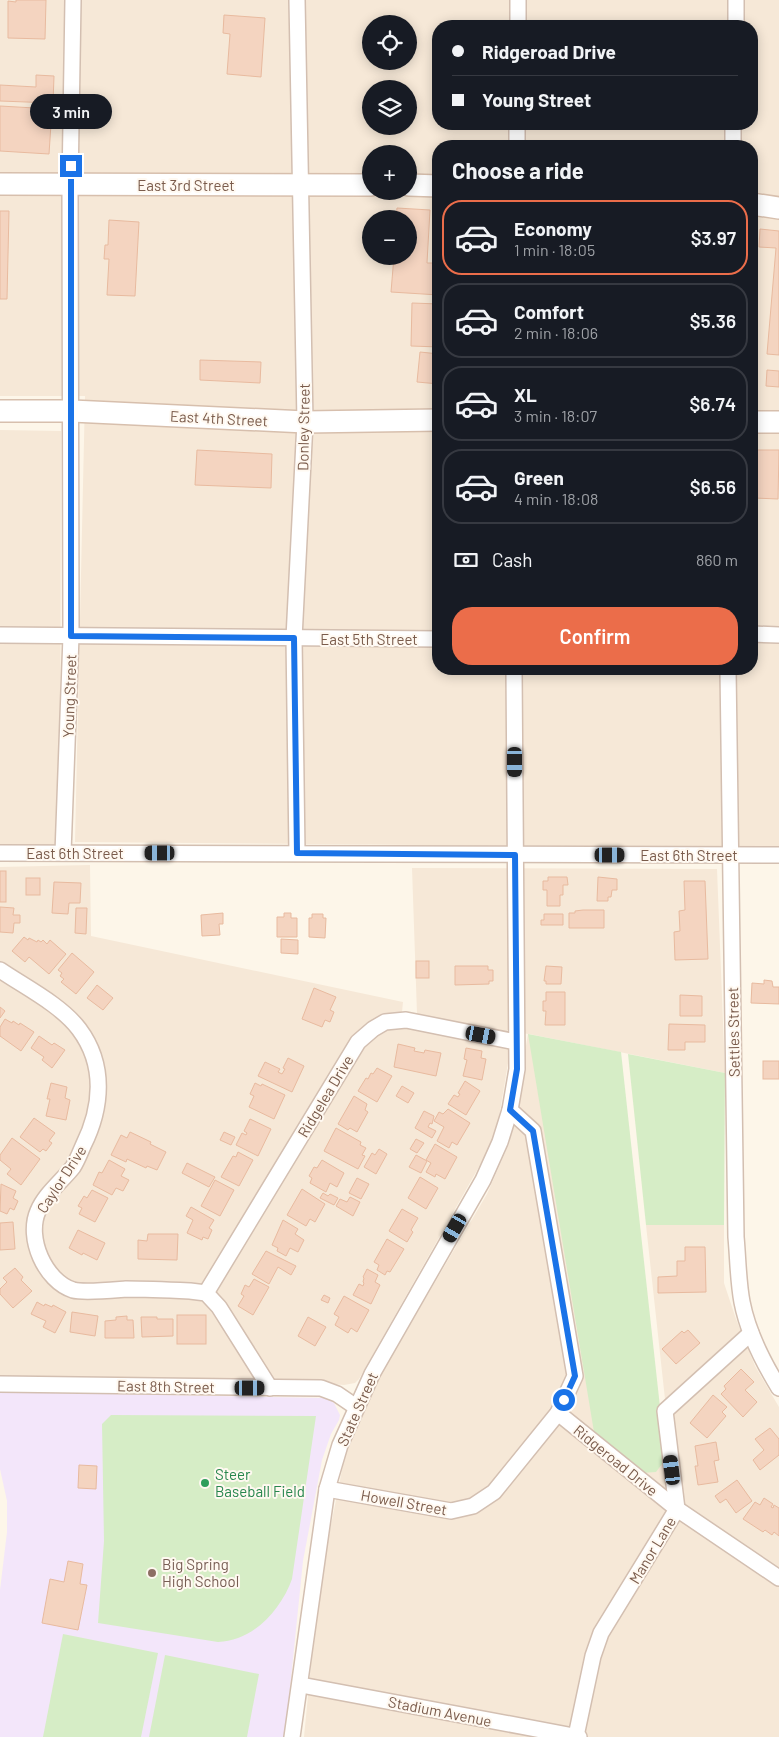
<!DOCTYPE html>
<html lang="en">
<head>
<meta charset="utf-8">
<style>
	:root { --surface:#171b24; --page:#242831; --text:#f1f3f6; --muted:#9ea1a6; --line:#363941; --accent:#eb6d4a }
	body { margin:0; font-family:Barlow,sans-serif; background:var(--page); color:var(--text); height:100vh; display:flex; flex-direction:column; font-size:19px; white-space:nowrap }
	* { box-sizing:border-box; margin:0 }
	p { font-size:16px; color:var(--muted) }
	.icon { flex:none; width:28px; height:28px; fill:none; stroke:currentColor; stroke-width:2; stroke-linecap:round; stroke-linejoin:round }
	.map { position:relative; flex:1; overflow:hidden }
	.side { position:absolute; left:432px; top:140px; width:326px; height:535px; display:flex; flex-direction:column; background:var(--surface); border-radius:20px; box-shadow:0 2px 12px #0003 }
	.side>* { flex:none }
	.banner { position:absolute; left:432px; top:20px; width:326px; height:110px; border-radius:20px; box-shadow:0 2px 12px #0003; display:grid; align-content:center; height:110px; padding:0 20px; background:var(--surface) }
	.controls { position:absolute; left:362px; top:15px; display:grid; gap:10px }
	.controls a { display:grid; place-items:center; width:55px; height:55px; border-radius:50%; background:var(--surface); box-shadow:0 2px 12px #0003; font-size:25px }
	.end { position:absolute; width:22px; height:22px; margin:-11px; border:6px solid #1a73e8; background:#fff; box-shadow:0 0 0 2px #fff }
	.from { border-radius:50% }
	.bubble { position:absolute; height:35px; border-radius:18px; background:var(--surface); box-shadow:0 2px 12px #0003; font-size:16px; font-weight:600; line-height:35px; text-align:center }
	.car { position:absolute; width:15px; height:30px; margin:-15px -8px; border-radius:6px; box-shadow:0 0 4px 1px #0007; background:linear-gradient(#222 24%,#8ab4d8 0 40%,#222 0 76%,#8ab4d8 0 86%,#222 0) }
	.banner b { display:flex; align-items:center; gap:18px; height:48px; font-size:19px }
	.banner b+b { border-top:1px solid var(--line) }
	.banner i { width:12px; height:12px; background:var(--text) }
	ul { padding:0; list-style:none }
	li { display:flex; align-items:center; gap:15px; height:75px; margin:0 10px 8px; padding:0 10px; border:2px solid var(--line); border-radius:20px }
	li div { flex:1 }
	li b { display:block; font-size:19px }
	li em { font-style:normal; font-weight:600 }
	li.on { border-color:var(--accent) }
	li>.icon { width:45px; height:45px; stroke-width:1.5 }
	h2 { padding:0 20px; font-size:22px; line-height:60px }
	.pay { display:flex; align-items:center; gap:12px; height:55px; padding:0 20px; font-size:19px }
	.pay p { margin-inline-start:auto }
	.cta { display:flex; gap:10px; margin-top:auto; padding:10px 20px }
	.cta a { flex:1; height:58px; border-radius:20px; background:var(--accent); color:#fff; font-size:20px; font-weight:600; line-height:58px; text-align:center }
	.map>svg:first-child { display:block }
</style>
</head>
<body>
<div class="map">
<svg width="779" height="1737" viewBox="0 0 779 1737">
	<rect width="100%" height="100%" fill="#fdf6e9"/>
	<g fill="#f6e8d7" fill-rule="evenodd">
		<path d="M0 0H779V848L75 842 85 396H0ZM371 24H409V61H371ZM439 26H752V124H439ZM371 89H409V126H371ZM439 146H752V669H439ZM371 154H409V191H371ZM371 219H409V256H371Z"/>
		<path d="M0 430 61 431 60 849H0Z"/>
		<path d="M90 865 91 936 403 1002 402 1012 417 1014 412 868 717 869 725 1073 529 1034 660 1407 665 1399 646 1225H724V1283L736 1319 755 1366 779 1407V1737H304L315 1624 327 1545 346 1450 375 1384 487 1194 509 1144 528 1034 507 1030 509 1057 498 1123 493 1142 359 1379 355 1383 344 1385 322 1383 0 1380V867Z"/>
	</g>
	<path fill="#f3e6fa" d="M0 1392 326 1398 334 1403 340 1415 339 1420 331 1434 322 1460 303 1561 285 1737H0V1590L7 1532V1501L0 1469Z"/>
	<g fill="#d6edc6">
		<path d="M528 1034 621 1052 660 1407 662 1464 656 1472 642 1473 594 1432Z"/>
		<path d="M628 1054 725 1073 724 1225H646Z"/>
		<path d="M111 1415 316 1416 292 1579C281 1610 253 1641 218 1642L98 1623 104 1541 102 1424Z"/>
		<path d="M63 1634 158 1653 141 1737H43Z"/>
		<path d="M165 1655 259 1674 247 1737H149Z"/>
	</g>
	<g fill="#f4d4c0" stroke="#e8ba9f">
		<path d="M16 0H46L45 39 8 38V1L16 2Z"/>
		<path d="M224 15 265 18 261 77 227 74 230 34 223 33Z"/>
		<path d="M36 75 54 76 53 103 0 101V85L36 87Z"/>
		<path d="M0 106 52 109 49 154 0 151Z"/>
		<path d="M397 208 430 210 427 263H439V295L391 292 394 256H409V219H396Z"/>
		<path d="M0 211H9L7 299H0Z"/>
		<path d="M109 220 139 222 135 296 107 295 109 259H104L105 245H108Z"/>
		<path d="M760 229 779 231V355L767 354 776 248 759 247Z"/>
		<path d="M412 303 439 304V347L411 346Z"/>
		<path d="M420 352 439 354V384L417 382Z"/>
		<path d="M200 360 261 362 260 383 200 380Z"/>
		<path d="M767 370 779 371V387L766 386Z"/>
		<path d="M197 450 272 454 271 488 195 485Z"/>
		<path d="M755 450H779L778 499 754 498Z"/>
		<rect x="0" y="871" width="6" height="31"/>
		<path d="M548 877H567L568 885H563V895H560V906H547V890H543V881H548Z"/>
		<path d="M598 877 617 879V890H612L611 897H608V901H597Z"/>
		<rect x="26" y="878" width="14" height="17"/>
		<path d="M684 881H705L708 959 675 960 674 932 680 931 679 911 685 910Z"/>
		<path d="M54 882 81 883 80 903H69L68 914 52 913Z"/>
		<path d="M0 907 14 908 13 915H20V923H14L13 933 0 932Z"/>
		<path d="M76 908H87L86 934 75 933Z"/>
		<path d="M583 910H604V928H569V913H575V911Z"/>
		<path d="M223 913V924H219L220 935 202 936 201 915Z"/>
		<path d="M284 913H291V918H297V937H277V917H284Z"/>
		<path d="M312 914H323V918H326L325 938 309 937V918H312Z"/>
		<path d="M544 914H563V925H541V920H544Z"/>
		<path d="M24 937 28 940 29 938 37 942 38 940 41 942 43 940 47 944 50 940 66 954 49 974 29 957 25 962 12 951Z"/>
		<path d="M281 939 298 940V954L281 953Z"/>
		<path d="M72 953 94 972 76 994 61 982 64 979 60 976 62 973 58 970Z"/>
		<rect x="416" y="961" width="13" height="17"/>
		<path d="M455 966H488V970H493V981H489V984L455 985Z"/>
		<path d="M546 966 562 967 561 984H546V981H544Z"/>
		<path d="M764 980 772 981 773 987H779V1004L751 1003 752 983 764 984Z"/>
		<path d="M97 985 113 998 103 1010 87 998Z"/>
		<path d="M314 988 336 997 330 1010 334 1012 330 1022 325 1020 322 1027 302 1019Z"/>
		<path d="M546 992H565V1025H545L546 1011H543V1001H546Z"/>
		<path d="M680 995 702 996V1016H680Z"/>
		<path d="M0 1007 5 1011 0 1018Z"/>
		<path d="M5 1019 12 1023 13 1021 19 1025 20 1023 34 1032 21 1051 0 1036V1027Z"/>
		<path d="M669 1024 705 1025V1042H685V1050H668Z"/>
		<path d="M39 1036 52 1045 54 1043 65 1050 52 1068 42 1060 44 1057 31 1048Z"/>
		<path d="M398 1044 415 1048 414 1051 424 1053 425 1050 441 1053 436 1076 394 1067Z"/>
		<path d="M466 1048 482 1051 481 1058 486 1059 482 1080 463 1076 467 1060 464 1059Z"/>
		<path d="M288 1058 304 1066 292 1092 258 1076 265 1062 280 1069 278 1072 282 1074 285 1069 283 1068Z"/>
		<rect x="763" y="1061" width="16" height="18"/>
		<path d="M377 1068 392 1076 377 1102 358 1091 366 1078 368 1079 371 1073 373 1074Z"/>
		<path d="M465 1081 480 1091 466 1115 448 1104 454 1095 458 1097 460 1094 458 1093Z"/>
		<path d="M51 1083 67 1087 65 1098 70 1100 66 1120 46 1116 50 1099H47Z"/>
		<path d="M255 1083 261 1086 262 1084 285 1095 274 1119 249 1107 254 1096 250 1094Z"/>
		<path d="M402 1086 414 1093 408 1103 396 1096Z"/>
		<path d="M354 1096 367 1104 365 1110 368 1112 357 1132 350 1128 348 1130 338 1124Z"/>
		<path d="M448 1109 470 1123 457 1145 452 1142 449 1148 437 1141 444 1127 434 1121 439 1112 443 1114Z"/>
		<path d="M424 1111 434 1116 432 1124 430 1123 428 1127 436 1131 432 1138 415 1128Z"/>
		<path d="M34 1118 55 1133 49 1141 52 1143 46 1151 43 1149 40 1152 20 1137Z"/>
		<path d="M250 1119 271 1129 258 1156 236 1145 242 1133 246 1135 247 1133 244 1131Z"/>
		<path d="M336 1128 361 1142 360 1145 366 1148 362 1155 365 1156 358 1169 324 1151Z"/>
		<path d="M130 1132 151 1142 150 1144 166 1152 157 1170 147 1166 146 1168 127 1159 126 1162 111 1155 121 1135 127 1138Z"/>
		<path d="M224 1132 235 1137 231 1145 220 1140Z"/>
		<path d="M12 1138 40 1159 21 1185 7 1174 11 1169 0 1160V1155Z"/>
		<path d="M416 1139 424 1143 417 1153 410 1149Z"/>
		<path d="M435 1144 457 1157 445 1179 436 1174 435 1177 426 1172 431 1163 426 1160Z"/>
		<path d="M379 1149 387 1154 376 1174 364 1167 372 1153 375 1155Z"/>
		<path d="M238 1152 253 1160 239 1186 221 1177 233 1156 236 1157Z"/>
		<path d="M416 1155 427 1161 421 1173 409 1167Z"/>
		<path d="M109 1160 125 1169 121 1176 129 1180 123 1191 116 1188 112 1195 93 1185 99 1172 102 1173Z"/>
		<path d="M322 1160 344 1173 337 1187 330 1183 326 1192 310 1183 312 1178 309 1176 314 1167 317 1168Z"/>
		<path d="M187 1163 215 1177 209 1187 182 1173Z"/>
		<path d="M420 1177 438 1188 426 1209 408 1198Z"/>
		<path d="M357 1178 369 1184 361 1199 349 1193Z"/>
		<path d="M215 1180 234 1190 220 1216 201 1206Z"/>
		<path d="M1 1184 16 1191 13 1198 18 1201 14 1210 10 1208 7 1214 0 1211Z"/>
		<path d="M302 1189 325 1204 315 1222 310 1219 306 1226 287 1215Z"/>
		<path d="M92 1190 108 1198 95 1222 79 1214 82 1208 78 1206 84 1196 87 1198Z"/>
		<path d="M323 1193 328 1196 330 1194 338 1198 334 1205 320 1198Z"/>
		<path d="M350 1197 360 1202 353 1216 336 1206 340 1199 347 1202Z"/>
		<path d="M191 1207 214 1220 209 1228 212 1230 208 1239 203 1237 202 1240 187 1233 193 1220 186 1216Z"/>
		<path d="M402 1209 418 1218 411 1230 413 1232 407 1242 389 1231Z"/>
		<path d="M283 1220 298 1229 295 1234 304 1240 298 1252 290 1248 286 1256 277 1251 278 1248 272 1245Z"/>
		<path d="M13 1222 15 1249 0 1250V1223Z"/>
		<path d="M78 1230 105 1243 97 1260 83 1253 82 1255 69 1248Z"/>
		<path d="M148 1234H178L177 1260 138 1259V1240L147 1241Z"/>
		<path d="M387 1239 404 1249 390 1272 387 1271 385 1275 377 1270 379 1265 374 1262Z"/>
		<path d="M685 1247H705L706 1292 658 1293V1277L677 1276V1261H685Z"/>
		<path d="M266 1251 296 1266 291 1275 278 1267 269 1284 252 1274Z"/>
		<path d="M15 1268 23 1277 21 1280 32 1291 13 1308 0 1294V1289L7 1282 3 1278Z"/>
		<path d="M367 1269 378 1275 375 1282 380 1285 371 1304 353 1295 359 1284 363 1286 364 1283 363 1282 364 1278 363 1277Z"/>
		<path d="M254 1279 269 1287 253 1315 238 1306 244 1296 241 1294 245 1285 249 1287Z"/>
		<path d="M324 1295 330 1298 328 1303 321 1300Z"/>
		<path d="M344 1296 369 1310 357 1332 351 1328 348 1333 335 1325 339 1317 334 1314Z"/>
		<path d="M37 1302 44 1306 45 1304 52 1307 53 1305 66 1312 55 1333 43 1327 46 1321 31 1314Z"/>
		<path d="M72 1312 98 1316 95 1336 70 1332Z"/>
		<rect x="177" y="1315" width="29" height="29"/>
		<path d="M127 1316V1320H133L134 1338H105V1321L116 1320V1317Z"/>
		<path d="M141 1317H157V1319H173V1336L142 1337Z"/>
		<path d="M308 1317 326 1327 315 1346 298 1336Z"/>
		<path d="M688 1330 700 1343 676 1364 662 1349 682 1331 684 1333Z"/>
		<path d="M741 1369 754 1382 745 1390 757 1402 743 1417 721 1394 726 1389 724 1386Z"/>
		<path d="M713 1395 727 1407 722 1412 726 1416 707 1438 690 1423Z"/>
		<path d="M770 1428 779 1439V1455L760 1470 753 1460 764 1450 755 1439Z"/>
		<path d="M716 1442 719 1460 714 1461 718 1482 698 1485 695 1466H698L695 1446Z"/>
		<path d="M79 1465 97 1466 96 1489 78 1488Z"/>
		<path d="M737 1480 752 1501 736 1513 726 1499 720 1503 715 1496Z"/>
		<path d="M764 1498 773 1504 771 1507 773 1508 774 1505 779 1508V1536L774 1532 772 1535 765 1530 763 1532 743 1519 755 1502 760 1505Z"/>
		<path d="M68 1561 83 1564 80 1584 87 1585 78 1630 42 1623 50 1579 64 1582Z"/>
	</g>
	<g fill="none" stroke-linecap="round" stroke-linejoin="round">
		<g stroke="#d3bfb1" stroke-width="18">
			<g id="minor">
				<path d="M297 0 305 422 294 638 297 853"/>
				<path d="M518 26V0"/>
				<path d="M736 26V0"/>
				<path d="M517 146V124"/>
				<path d="M733 146V124"/>
				<path d="M752 634 779 635"/>
				<path d="M0 635 439 639"/>
				<path d="M728 669 736 1237C738 1258 738 1281 742 1302 748 1333 763 1362 779 1388"/>
				<path d="M0 853 779 855"/>
				<path d="M63 853 71 636 70 185 73 0"/>
				<path d="M0 970C25 987 61 1005 79 1029 106 1065 102 1108 83 1146 80 1153 77 1161 73 1167 62 1181 45 1194 38 1211 26 1238 45 1281 73 1290 84 1293 113 1290 126 1289 147 1289 169 1290 190 1291L206 1293 219 1307 270 1388"/>
				<path d="M206 1293 358 1042 373 1029 385 1022 406 1020 516 1042"/>
				<path d="M0 1384 321 1388 337 1394 356 1407"/>
				<path d="M558 1413 677 1509 779 1578"/>
				<path d="M327 1489 451 1511 473 1506 494 1492 558 1413 575 1376 533 1131 510 1110 517 1069 514 669"/>
				<path d="M301 1685 579 1737"/>
				<path d="M576 1736 593 1656 601 1633 677 1509 665 1411 751 1333"/>
				<path d="M292 1737 327 1489 340 1445 372 1374 483 1180 500 1142 510 1110"/>
			</g>
		</g>
		<g stroke="#d7bfad" stroke-width="24">
			<g id="secondary">
				<path d="M0 184 371 185"/>
				<path d="M409 185 439 186"/>
				<path d="M752 204 779 208"/>
				<path d="M0 411H72L305 422 439 420"/>
				<path d="M752 422H779"/>
			</g>
		</g>
		<use href="#minor" stroke="#fff" stroke-width="15"/>
		<use href="#secondary" stroke="#fff" stroke-width="21"/>
	</g>
	<g fill="none" stroke-linecap="round" stroke-linejoin="round">
		<path stroke="#1a73e8" stroke-width="6" d="M71 166V636L294 638 297 853 515 855 517 1069 510 1110 533 1131 575 1376 564 1400"/>
	</g>
	<circle fill="#2e9e5b" stroke="#fff9f1" stroke-width="2" cx="205" cy="1483" r="5"/>
	<circle fill="#8d6e63" stroke="#fff9f1" stroke-width="2" cx="152" cy="1573" r="5"/>
	<g text-anchor="middle" dominant-baseline="central" stroke-width="4" stroke-linejoin="round" paint-order="stroke">
		<g font-size="15" fill="#7a5b4b" stroke="#fff9f1">
			<text x="186" y="185">East 3rd Street</text>
			<text transform="translate(219 418) rotate(3)">East 4th Street</text>
			<text transform="translate(303 427) rotate(-89)">Donley Street</text>
			<text x="369" y="639">East 5th Street</text>
			<text transform="translate(69 696) rotate(-88)">Young Street</text>
			<text x="75" y="853">East 6th Street</text>
			<text x="689" y="855">East 6th Street</text>
			<text transform="translate(733 1032) rotate(-91)">Settles Street</text>
			<text transform="translate(325 1096) rotate(-59)">Ridgelea Drive</text>
			<text transform="translate(61 1179) rotate(-57)">Caylor Drive</text>
			<text transform="translate(166 1386) rotate(1)">East 8th Street</text>
			<text transform="translate(357 1409) rotate(-66)">State Street</text>
			<text transform="translate(616 1460) rotate(39)">Ridgeroad Drive</text>
			<text transform="translate(404 1502) rotate(10)">Howell Street</text>
			<text transform="translate(652 1550) rotate(-59)">Manor Lane</text>
			<text transform="translate(440 1711) rotate(11)">Stadium Avenue</text>
		</g>
		<g font-size="15" fill="#27864d" stroke="#fff9f1" text-anchor="start">
			<text x="215" y="1474">Steer<tspan x="215" dy="17">Baseball Field</tspan></text>
		</g>
		<g font-size="15" fill="#785e54" stroke="#fff9f1" text-anchor="start">
			<text x="162" y="1564">Big Spring<tspan x="162" dy="17">High School</tspan></text>
		</g>
	</g>
</svg>
<div class="controls">
<a><svg class="icon" aria-label="locate" viewBox="0 0 24 24"><circle cx="12" cy="12" r="6"/><path d="M12 2v4M12 18v4M2 12h4M18 12h4"/></svg></a>
<a><svg class="icon" aria-label="layers" viewBox="0 0 24 24"><path d="M12 4l9 5-9 5-9-5zM3 14l9 5 9-5"/></svg></a>
<a>+</a>
<a>−</a>
</div>
<i class="end from" style="left:564px;top:1400px"></i>
<i class="end" style="left:71px;top:166px"></i>
<div class="bubble" style="left:30px;top:94px;width:82px">3 min</div>
<i class="car" style="left:515px;top:762px;rotate:180deg"></i>
<i class="car" style="left:160px;top:853px;rotate:270deg"></i>
<i class="car" style="left:610px;top:855px;rotate:90deg"></i>
<i class="car" style="left:481px;top:1035px;rotate:101deg"></i>
<i class="car" style="left:455px;top:1228px;rotate:210deg"></i>
<i class="car" style="left:250px;top:1388px;rotate:90deg"></i>
<i class="car" style="left:672px;top:1470px;rotate:353deg"></i>
<div class="banner">
<b><i class="from"></i>Ridgeroad Drive</b>
<b><i></i>Young Street</b>
</div>
<section class="side">
<h2>Choose a ride</h2>
<ul>
<li class="on"><svg class="icon" aria-label="car" viewBox="0 0 24 24"><path d="M5 17H2v-5l4-1 3-4h7l3 4 3 1v5h-3M9 17h6M6 11h13"/><circle cx="7" cy="17" r="2"/><circle cx="17" cy="17" r="2"/></svg><div><b>Economy</b><p>1 min · 18:05</p></div><em>$3.97</em></li>
<li><svg class="icon" aria-label="car" viewBox="0 0 24 24"><path d="M5 17H2v-5l4-1 3-4h7l3 4 3 1v5h-3M9 17h6M6 11h13"/><circle cx="7" cy="17" r="2"/><circle cx="17" cy="17" r="2"/></svg><div><b>Comfort</b><p>2 min · 18:06</p></div><em>$5.36</em></li>
<li><svg class="icon" aria-label="car" viewBox="0 0 24 24"><path d="M5 17H2v-5l4-1 3-4h7l3 4 3 1v5h-3M9 17h6M6 11h13"/><circle cx="7" cy="17" r="2"/><circle cx="17" cy="17" r="2"/></svg><div><b>XL</b><p>3 min · 18:07</p></div><em>$6.74</em></li>
<li><svg class="icon" aria-label="car" viewBox="0 0 24 24"><path d="M5 17H2v-5l4-1 3-4h7l3 4 3 1v5h-3M9 17h6M6 11h13"/><circle cx="7" cy="17" r="2"/><circle cx="17" cy="17" r="2"/></svg><div><b>Green</b><p>4 min · 18:08</p></div><em>$6.56</em></li>
</ul>
<div class="pay"><svg class="icon" aria-label="cash" viewBox="0 0 24 24"><path d="M3 7h18v10H3z"/><circle cx="12" cy="12" r="2"/></svg>Cash<p>860 m</p></div>
<div class="cta"><a>Confirm</a></div>
</section>
</div>
</body>
</html>
